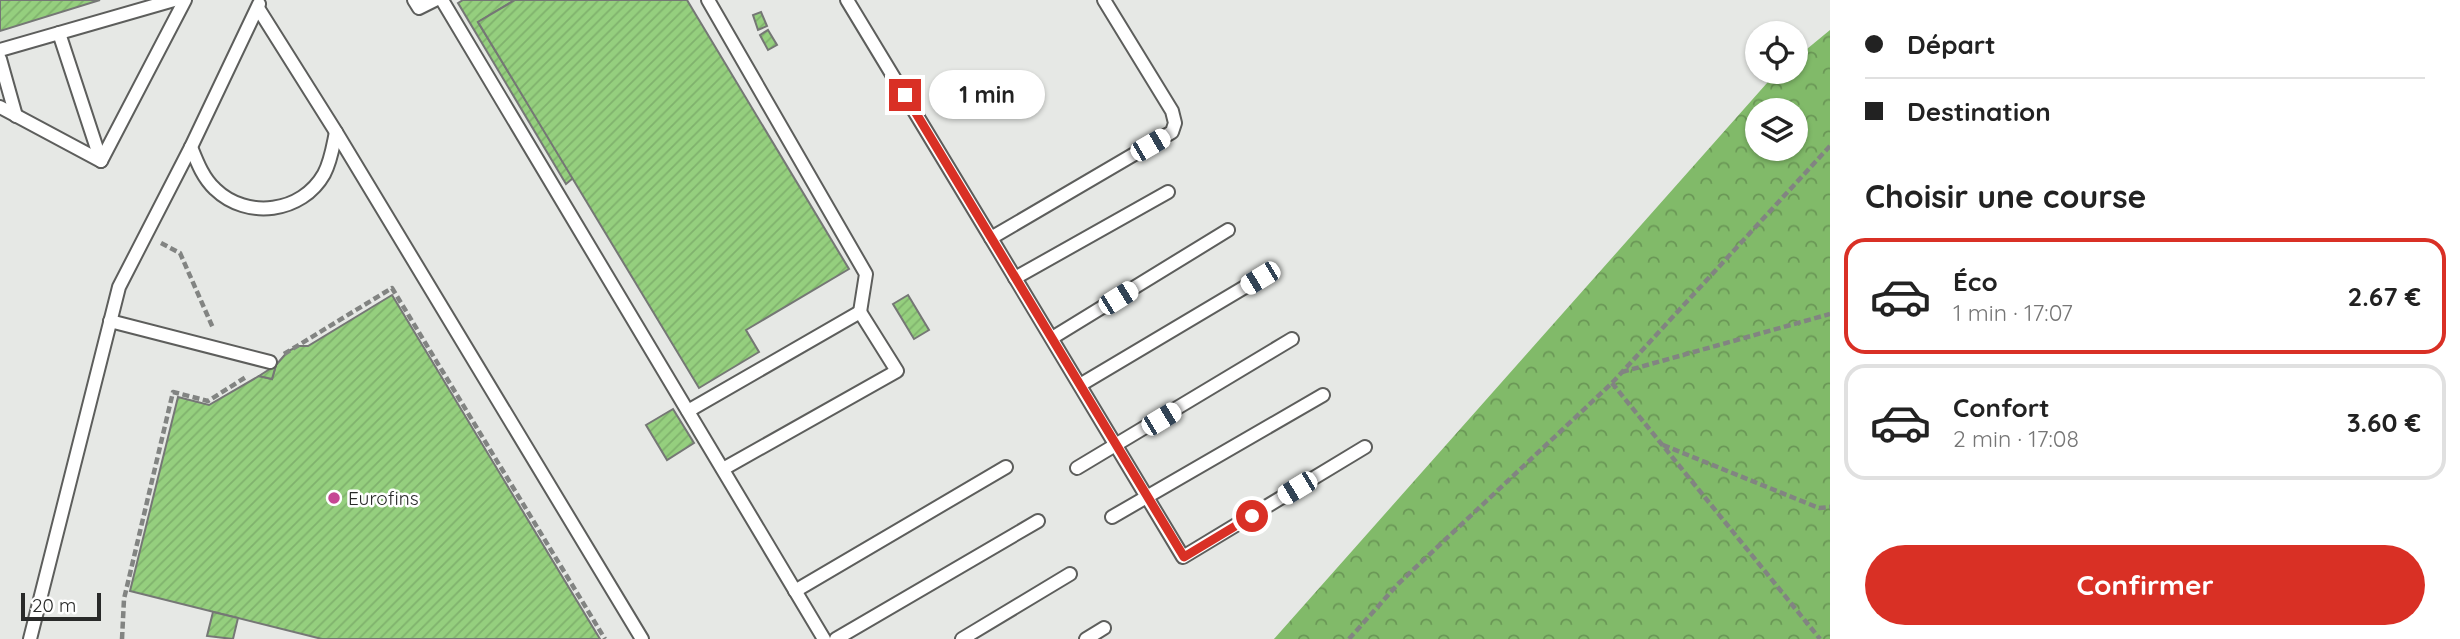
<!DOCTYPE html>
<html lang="fr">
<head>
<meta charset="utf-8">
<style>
	:root { --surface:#fff; --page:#f6f6f6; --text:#222; --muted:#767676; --line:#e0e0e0; --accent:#d93025 }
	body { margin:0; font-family:Quicksand,sans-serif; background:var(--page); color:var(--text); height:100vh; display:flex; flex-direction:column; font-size:26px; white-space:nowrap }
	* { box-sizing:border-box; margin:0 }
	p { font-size:23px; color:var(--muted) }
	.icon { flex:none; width:38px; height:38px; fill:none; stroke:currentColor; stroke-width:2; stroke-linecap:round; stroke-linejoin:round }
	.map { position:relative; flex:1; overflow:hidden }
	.side { display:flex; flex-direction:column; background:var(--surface); width:630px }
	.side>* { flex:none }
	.banner { display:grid; align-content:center; height:154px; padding:0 35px; background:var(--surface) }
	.buttons { position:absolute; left:1745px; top:21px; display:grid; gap:14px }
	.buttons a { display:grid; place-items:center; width:63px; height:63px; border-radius:50%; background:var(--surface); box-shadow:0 2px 5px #0004; font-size:35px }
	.scale { position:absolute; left:21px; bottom:18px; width:80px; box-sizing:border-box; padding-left:7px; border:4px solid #292a29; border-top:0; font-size:19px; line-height:24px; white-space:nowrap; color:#292a29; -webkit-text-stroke:5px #fff; paint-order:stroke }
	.end { position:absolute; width:32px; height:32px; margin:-16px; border:9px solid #d93025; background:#fff; box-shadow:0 0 0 4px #fff }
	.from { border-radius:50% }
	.bubble { position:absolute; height:49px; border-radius:24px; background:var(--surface); box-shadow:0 2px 5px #0004; font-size:23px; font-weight:700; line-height:49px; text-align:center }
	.car { position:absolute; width:21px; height:42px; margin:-21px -10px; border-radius:9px; box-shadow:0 0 5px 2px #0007; background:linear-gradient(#fff 24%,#345 0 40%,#fff 0 76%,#345 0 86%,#fff 0) }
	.banner b { display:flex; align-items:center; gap:24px; height:66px; font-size:26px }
	.banner b+b { border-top:2px solid var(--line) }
	.banner i { width:18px; height:18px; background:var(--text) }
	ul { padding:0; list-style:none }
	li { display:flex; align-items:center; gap:21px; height:116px; margin:0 14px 10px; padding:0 21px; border:4px solid var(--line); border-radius:21px }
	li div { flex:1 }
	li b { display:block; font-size:26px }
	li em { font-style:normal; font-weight:700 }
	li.on { border-color:var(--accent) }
	li>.icon { width:63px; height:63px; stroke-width:1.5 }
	h2 { padding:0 35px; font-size:32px; line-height:84px }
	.action { display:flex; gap:14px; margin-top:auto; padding:14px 35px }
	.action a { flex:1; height:80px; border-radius:42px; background:var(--accent); color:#fff; font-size:28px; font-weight:700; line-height:80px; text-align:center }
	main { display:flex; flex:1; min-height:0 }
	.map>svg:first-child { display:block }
</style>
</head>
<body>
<main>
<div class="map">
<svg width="1830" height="639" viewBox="0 0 1830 639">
	<defs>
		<pattern id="forest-crowns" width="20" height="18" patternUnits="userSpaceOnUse" patternTransform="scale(1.75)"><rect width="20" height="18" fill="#81ba69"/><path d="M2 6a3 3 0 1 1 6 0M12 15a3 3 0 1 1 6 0" fill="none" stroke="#6a9756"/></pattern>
		<pattern id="building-hatch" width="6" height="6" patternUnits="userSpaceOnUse" patternTransform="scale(1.75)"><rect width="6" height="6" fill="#95cf7e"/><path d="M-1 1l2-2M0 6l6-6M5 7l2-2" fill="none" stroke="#80b26d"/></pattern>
	</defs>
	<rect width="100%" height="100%" fill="#e6e8e5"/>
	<path fill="url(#forest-crowns)" fill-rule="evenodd" d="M1830 30V639H1274L1775 74 1778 72H1796V58ZM1757 110H1796V149H1757Z"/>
	<g fill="url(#building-hatch)" stroke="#757775" stroke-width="2">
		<path d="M0 0H100L0 31Z"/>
		<path d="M463 0H515L478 22 573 178 566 184 458 3Z"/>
		<path d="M515 0H687L849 269 746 330 759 352 699 388 478 22Z"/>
		<path d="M761 12 767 26 758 30 753 15Z"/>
		<path d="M768 30 777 45 768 50 760 35Z"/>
		<path d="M392 295 600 639H322L130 591 178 397 209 405 259 376 272 379 276 365 288 351 299 346H308Z"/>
		<path d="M908 295 929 330 914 339 893 304Z"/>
		<path d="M276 365 272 379 259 376Z"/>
		<path d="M673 409 694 443 667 460 646 425Z"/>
		<path d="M213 612 238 618 233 639 207 636Z"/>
	</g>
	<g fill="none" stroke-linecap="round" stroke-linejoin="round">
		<g stroke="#5d5e5c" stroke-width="16">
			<g id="service">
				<path d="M414 0 419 8 435 0"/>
				<path d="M442 0 824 639"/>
				<path d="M708 0 866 274 860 312"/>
				<path d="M847 0 991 238 1172 132 1175 123 1172 111 1104 0"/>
				<path d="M258 8 336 132 642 639"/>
				<path d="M59 33 101 161"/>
				<path d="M0 50 174 0"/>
				<path d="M0 59 16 116"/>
				<path d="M0 107 101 161 185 0"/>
				<path d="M191 147C197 162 203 178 215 189 247 220 302 213 324 174 331 161 333 146 336 132"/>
				<path d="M991 238 1183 557 1365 447"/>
				<path d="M1015 278 1168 192"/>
				<path d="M110 321 270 362"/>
				<path d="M1052 338 1228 230"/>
				<path d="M1080 385 1260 278"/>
				<path d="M688 411 860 312 897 371 723 469"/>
				<path d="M1077 468 1292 339"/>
				<path d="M1112 517 1323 395"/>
				<path d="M795 591 1006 467"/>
				<path d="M30 639 119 287 191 147 259 4"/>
				<path d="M836 639 1038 521"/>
				<path d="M962 639 1070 574"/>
				<path d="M1086 639 1104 628"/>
			</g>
		</g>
		<g stroke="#828482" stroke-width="4.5" stroke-dasharray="7 3.5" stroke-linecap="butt">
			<path d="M161 243 180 253 213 328"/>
			<path d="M284 354 392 288 605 639"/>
			<path d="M1622 372 1830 314"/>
			<path d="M1612 383 1820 639"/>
			<path d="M1663 445 1819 508 1830 507"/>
			<path d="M122 639 124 599 173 392 208 401 246 377"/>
			<path d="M1349 639 1398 584 1612 383 1830 146"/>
		</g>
		<use href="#service" stroke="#fff" stroke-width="12"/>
	</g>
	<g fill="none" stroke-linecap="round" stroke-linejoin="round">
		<path stroke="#d93025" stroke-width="9" d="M905 95 1184 557 1252 516"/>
	</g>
	<circle fill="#c64793" stroke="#fff" stroke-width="2.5" cx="334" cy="498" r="7"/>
	<g text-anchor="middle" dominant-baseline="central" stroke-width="5" stroke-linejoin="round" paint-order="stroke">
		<g font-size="19" fill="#292a29" stroke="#fff" text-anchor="start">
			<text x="348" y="498">Eurofins</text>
		</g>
	</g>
</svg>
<div class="buttons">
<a><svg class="icon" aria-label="locate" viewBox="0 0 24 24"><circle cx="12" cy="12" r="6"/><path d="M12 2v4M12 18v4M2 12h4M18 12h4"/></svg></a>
<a><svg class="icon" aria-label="layers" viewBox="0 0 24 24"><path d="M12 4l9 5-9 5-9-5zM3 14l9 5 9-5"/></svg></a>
</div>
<div class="scale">20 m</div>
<i class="end from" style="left:1252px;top:516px"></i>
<i class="end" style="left:905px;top:95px"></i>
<div class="bubble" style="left:929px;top:70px;width:116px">1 min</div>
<i class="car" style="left:1150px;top:145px;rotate:60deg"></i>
<i class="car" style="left:1260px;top:278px;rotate:239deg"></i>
<i class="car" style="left:1118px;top:298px;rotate:58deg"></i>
<i class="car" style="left:1161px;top:419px;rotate:59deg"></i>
<i class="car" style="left:1297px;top:488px;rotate:239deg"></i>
</div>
<section class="side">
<div class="banner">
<b><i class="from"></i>Départ</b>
<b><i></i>Destination</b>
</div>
<h2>Choisir une course</h2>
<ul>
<li class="on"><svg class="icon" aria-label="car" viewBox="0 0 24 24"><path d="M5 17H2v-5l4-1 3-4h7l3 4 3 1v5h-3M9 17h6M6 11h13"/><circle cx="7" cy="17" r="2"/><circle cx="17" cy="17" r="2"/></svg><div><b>Éco</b><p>1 min · 17:07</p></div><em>2.67 €</em></li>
<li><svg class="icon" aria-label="car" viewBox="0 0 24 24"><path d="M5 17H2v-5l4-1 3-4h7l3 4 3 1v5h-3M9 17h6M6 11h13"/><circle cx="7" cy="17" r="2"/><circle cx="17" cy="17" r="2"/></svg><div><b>Confort</b><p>2 min · 17:08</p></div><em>3.60 €</em></li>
</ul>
<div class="action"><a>Confirmer</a></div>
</section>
</main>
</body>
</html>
